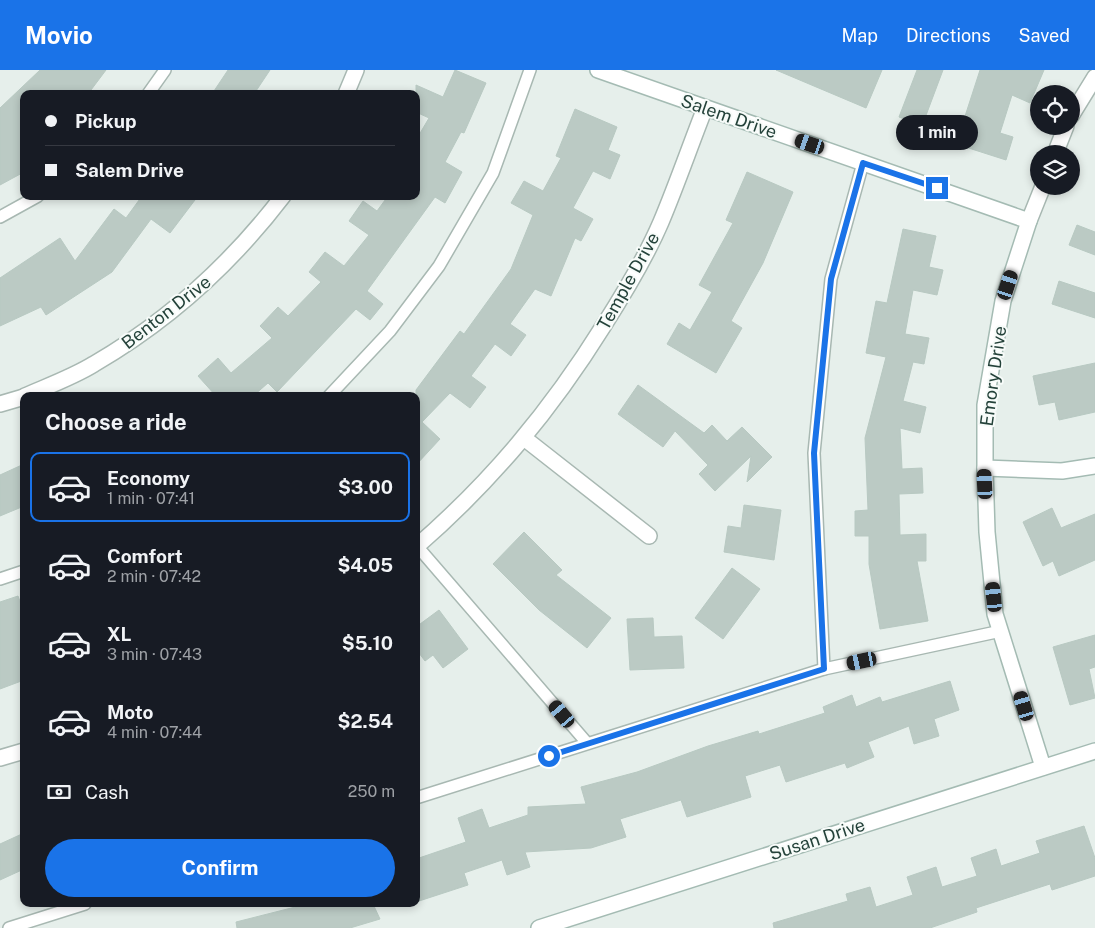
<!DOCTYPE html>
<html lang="en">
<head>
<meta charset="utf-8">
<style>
	:root { --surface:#171b24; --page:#20242c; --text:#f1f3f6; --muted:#9ea1a6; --line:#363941; --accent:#1a73e8 }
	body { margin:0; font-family:"Public Sans",sans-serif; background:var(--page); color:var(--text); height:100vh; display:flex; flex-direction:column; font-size:19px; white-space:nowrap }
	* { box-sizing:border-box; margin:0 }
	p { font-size:16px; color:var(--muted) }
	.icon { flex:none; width:28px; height:28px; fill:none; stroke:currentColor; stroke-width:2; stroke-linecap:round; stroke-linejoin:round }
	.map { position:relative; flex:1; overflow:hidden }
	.panel { position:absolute; left:20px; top:322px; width:400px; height:515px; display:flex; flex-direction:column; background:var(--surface); border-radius:10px; box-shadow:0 2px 8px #0003 }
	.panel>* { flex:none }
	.top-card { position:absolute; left:20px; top:20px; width:400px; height:110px; border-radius:10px; box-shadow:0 2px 8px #0003; display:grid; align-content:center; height:110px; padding:0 25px; background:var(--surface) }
	.fabs { position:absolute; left:1030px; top:15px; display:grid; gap:10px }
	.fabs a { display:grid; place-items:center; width:50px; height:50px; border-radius:50%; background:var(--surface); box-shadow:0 2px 8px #0003; font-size:25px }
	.end { position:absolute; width:22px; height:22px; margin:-11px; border:6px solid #1a73e8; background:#fff; box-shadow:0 0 0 2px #fff }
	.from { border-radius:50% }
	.bubble { position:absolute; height:35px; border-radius:18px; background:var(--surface); box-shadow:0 2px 8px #0003; font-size:16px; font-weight:700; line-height:35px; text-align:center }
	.car { position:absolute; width:15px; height:30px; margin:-15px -8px; border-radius:6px; box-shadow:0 0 4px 1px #0007; background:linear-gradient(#222 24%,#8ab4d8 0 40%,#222 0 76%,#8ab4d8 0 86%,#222 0) }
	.top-card b { display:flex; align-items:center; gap:18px; height:48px; font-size:19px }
	.top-card b+b { border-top:1px solid var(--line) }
	.top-card i { width:12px; height:12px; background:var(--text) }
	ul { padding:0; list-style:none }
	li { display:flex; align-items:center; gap:15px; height:70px; margin:0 10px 8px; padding:0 15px; border:2px solid transparent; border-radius:10px }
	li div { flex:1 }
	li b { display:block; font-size:19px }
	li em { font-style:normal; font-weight:700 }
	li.current { border-color:var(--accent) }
	li>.icon { width:45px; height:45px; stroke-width:1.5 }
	h2 { padding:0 25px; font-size:22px; line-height:60px }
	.pay { display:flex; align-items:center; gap:12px; height:55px; padding:0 25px; font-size:19px }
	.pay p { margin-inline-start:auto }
	.button { display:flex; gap:10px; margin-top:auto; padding:10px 25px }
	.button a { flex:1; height:58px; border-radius:30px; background:var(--accent); color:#fff; font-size:20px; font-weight:700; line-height:58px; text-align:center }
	header { display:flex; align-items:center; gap:30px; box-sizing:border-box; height:70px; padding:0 25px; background:var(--accent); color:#fff }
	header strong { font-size:24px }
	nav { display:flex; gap:28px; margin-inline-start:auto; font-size:18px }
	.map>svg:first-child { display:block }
</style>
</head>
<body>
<header>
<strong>Movio</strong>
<nav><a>Map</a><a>Directions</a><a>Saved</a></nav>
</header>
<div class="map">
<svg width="1095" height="858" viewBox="0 0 1095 858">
	<rect width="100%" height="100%" fill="#e6efeb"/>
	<g fill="#bbcac4" stroke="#b8c9c2">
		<path d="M40 0H106L88 24H24V102L0 115V38Z"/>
		<path d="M228 0H270L254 24H212Z"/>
		<path d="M455 0 486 13 464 63 461 62 445 92 462 102 445 133 435 127 367 221 383 234 370 250 356 239 277 322 268 313 253 326H216L198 306 218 288 231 303 272 268 260 256 278 237 288 246 321 212 309 202 325 182 344 196 369 165 349 151 363 131 377 141 388 126H416V70L429 48 416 42V15L443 27Z"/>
		<path d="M776 0H882L866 38Z"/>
		<path d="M917 0H943L922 56 899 47Z"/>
		<path d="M980 0H1044L1030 33 1012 25 1000 63 1013 67 1006 90 956 74Z"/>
		<path d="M575 39 617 57 608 80 620 85 610 109 593 101 573 138 593 149 581 171 575 168 551 226 535 219 510 254 526 265 511 286 495 274 471 306 486 317 470 338 450 323 422 352 440 369 416 395V320L460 261 464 264 511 199 533 145 511 133 524 111 543 121 561 88 556 86Z"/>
		<path d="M747 102 793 122 763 193 731 251 742 258 716 303 667 274 679 253 690 260 712 222 699 215 733 153 726 150Z"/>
		<path d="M142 126H198L170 163 151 149 112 202 46 245 41 237 0 256V208L60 168 75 191 114 139 126 148Z"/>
		<path d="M1077 155 1095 162V185L1069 175Z"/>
		<path d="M903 159 936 166 929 197 943 200 937 225 913 220 905 264 929 268 924 294 913 292 903 331 926 337 920 363 900 358 902 399 922 398 923 423 899 424 900 465 926 464V491H917L928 551 880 559 869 494V466H855V441L868 440 865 368 886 287 866 283 876 231 887 233Z"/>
		<path d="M1059 211 1095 223V248L1052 234Z"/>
		<path d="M1095 293V342L1059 350 1055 332 1039 335 1033 306Z"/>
		<path d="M638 315 704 363 712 355 727 371 742 357 772 387 747 412 751 386 715 421 699 404 708 395 675 361 663 377 618 344Z"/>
		<path d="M24 394V436L0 446V405Z"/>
		<path d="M744 435 781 440 774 490 724 482 728 456 741 458Z"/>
		<path d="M1052 438 1061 458 1095 444V490L1059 506 1053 491 1043 496 1023 452Z"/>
		<path d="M524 462 562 500 556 505 611 548 587 578 539 540 493 494Z"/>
		<path d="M732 498 760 519 723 569 695 548Z"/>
		<path d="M18 526 24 542V610L0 619V532Z"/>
		<path d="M439 540 468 579 443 598 433 585 425 591 416 579V557Z"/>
		<path d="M653 548 654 567 682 566 684 598 630 600 627 549Z"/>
		<path d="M1095 565V597L1089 599 1095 628 1070 635 1053 577Z"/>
		<path d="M950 611 959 640 934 649 939 666 914 674 909 656 868 672 874 687 847 698 845 693 786 712 780 695 745 706 751 727 687 747 681 730 620 749 626 767 591 778 525 782 530 797 507 805 502 790 464 803 468 815 416 832V789L466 772 458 748 482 739 489 758 528 745V737L586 734 581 717 637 702 708 676 758 661 759 664 825 643 823 637 852 625 856 637 880 627 882 632Z"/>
		<path d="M1084 756 1095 788V806L1052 820 1050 814 976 838 977 842 930 858H774L773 853 848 831 846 824 870 817 876 837 913 825 907 807 936 797 942 817 977 806 971 788 996 779 1001 796 1040 783 1036 771Z"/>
		<path d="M24 763V799L0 810V774Z"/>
		<path d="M307 834H373L380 849 350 858H237L236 852Z"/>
	</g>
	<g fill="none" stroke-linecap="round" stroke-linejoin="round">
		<g stroke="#a8b8b2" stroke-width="14">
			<g id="lane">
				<path d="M148 24 165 0"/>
				<path d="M0 147 38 126"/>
				<path d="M329 326 390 261 439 196 493 103 530 0"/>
				<path d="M417 476 587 673"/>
				<path d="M0 509 24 501"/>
				<path d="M824 599 814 383 831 209 863 93"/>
				<path d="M416 728 824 599 1001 561"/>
				<path d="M9 858 85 834"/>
			</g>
		</g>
		<g stroke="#a8b8b2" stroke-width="18">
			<g id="street">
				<path d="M346 24 356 0"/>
				<path d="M1071 46 1095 7"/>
				<path d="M1055 84 1066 56"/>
				<path d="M1029 151 1043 116"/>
				<path d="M25 326C48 316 73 307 94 294 168 251 231 194 283 126"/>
				<path d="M0 334 24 327"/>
				<path d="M524 368 649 466"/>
				<path d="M416 477C492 411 551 340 604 255 625 222 646 187 661 152 677 114 690 76 705 38"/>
				<path d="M0 688 24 681"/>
			</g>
		</g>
		<g stroke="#a4bbb3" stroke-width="18">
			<g id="secondary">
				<path d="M598 0 1029 151 1003 231 985 335V398L987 462 995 544 1043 697"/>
				<path d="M985 398 1062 401 1095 396"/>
				<path d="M539 858 1095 681"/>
			</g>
		</g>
		<use href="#lane" stroke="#fff" stroke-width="11"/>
		<use href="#street" stroke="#fff" stroke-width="15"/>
		<use href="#secondary" stroke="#fff" stroke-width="15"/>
	</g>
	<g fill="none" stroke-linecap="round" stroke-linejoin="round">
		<path stroke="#1a73e8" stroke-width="6" d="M549 686 824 599 814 383 831 209 863 93 937 118"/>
	</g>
	<g text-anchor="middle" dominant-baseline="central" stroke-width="4" stroke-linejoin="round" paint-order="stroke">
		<g font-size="18" fill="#24423a" stroke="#f7fbf9">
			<text transform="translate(729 46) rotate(19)">Salem Drive</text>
			<text transform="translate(628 211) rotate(-61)">Temple Drive</text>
			<text transform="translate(166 242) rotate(-38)">Benton Drive</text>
			<text transform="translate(993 306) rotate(-82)">Emory Drive</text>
			<text transform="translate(817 769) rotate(-18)">Susan Drive</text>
		</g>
	</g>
</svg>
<div class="fabs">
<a><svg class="icon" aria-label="locate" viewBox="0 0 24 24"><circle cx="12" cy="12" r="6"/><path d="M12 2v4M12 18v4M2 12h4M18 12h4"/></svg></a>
<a><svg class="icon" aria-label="layers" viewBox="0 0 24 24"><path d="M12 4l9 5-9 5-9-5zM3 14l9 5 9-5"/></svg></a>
</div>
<i class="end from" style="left:549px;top:686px"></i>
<i class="end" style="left:937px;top:118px"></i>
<div class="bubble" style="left:896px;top:45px;width:82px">1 min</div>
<i class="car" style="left:810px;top:74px;rotate:289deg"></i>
<i class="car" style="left:1008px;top:215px;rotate:18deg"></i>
<i class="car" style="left:985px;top:414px;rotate:357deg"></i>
<i class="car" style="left:994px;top:527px;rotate:354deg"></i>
<i class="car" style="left:862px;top:591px;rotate:258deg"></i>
<i class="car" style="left:1024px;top:636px;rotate:343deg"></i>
<i class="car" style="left:562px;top:644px;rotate:320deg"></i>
<div class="top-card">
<b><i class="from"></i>Pickup</b>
<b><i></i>Salem Drive</b>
</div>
<section class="panel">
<h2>Choose a ride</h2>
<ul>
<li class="current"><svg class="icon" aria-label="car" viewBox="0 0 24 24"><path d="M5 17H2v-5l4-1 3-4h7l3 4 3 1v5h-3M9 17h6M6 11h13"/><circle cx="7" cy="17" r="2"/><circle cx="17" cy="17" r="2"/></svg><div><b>Economy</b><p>1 min · 07:41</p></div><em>$3.00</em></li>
<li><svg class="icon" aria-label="car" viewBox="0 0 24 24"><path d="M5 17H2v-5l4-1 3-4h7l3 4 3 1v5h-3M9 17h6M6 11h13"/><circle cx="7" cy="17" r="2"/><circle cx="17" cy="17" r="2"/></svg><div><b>Comfort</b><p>2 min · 07:42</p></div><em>$4.05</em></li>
<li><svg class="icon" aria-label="car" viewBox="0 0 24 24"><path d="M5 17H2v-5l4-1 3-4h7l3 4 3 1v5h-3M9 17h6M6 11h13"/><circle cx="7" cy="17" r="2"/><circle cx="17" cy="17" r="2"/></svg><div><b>XL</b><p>3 min · 07:43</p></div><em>$5.10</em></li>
<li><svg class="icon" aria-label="car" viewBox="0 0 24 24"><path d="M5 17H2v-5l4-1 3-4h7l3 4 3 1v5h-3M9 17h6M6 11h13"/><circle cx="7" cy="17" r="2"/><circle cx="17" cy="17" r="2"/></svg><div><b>Moto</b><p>4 min · 07:44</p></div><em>$2.54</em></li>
</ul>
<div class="pay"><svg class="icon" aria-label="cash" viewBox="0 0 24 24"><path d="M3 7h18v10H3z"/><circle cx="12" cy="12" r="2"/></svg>Cash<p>250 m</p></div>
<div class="button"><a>Confirm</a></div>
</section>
</div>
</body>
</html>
